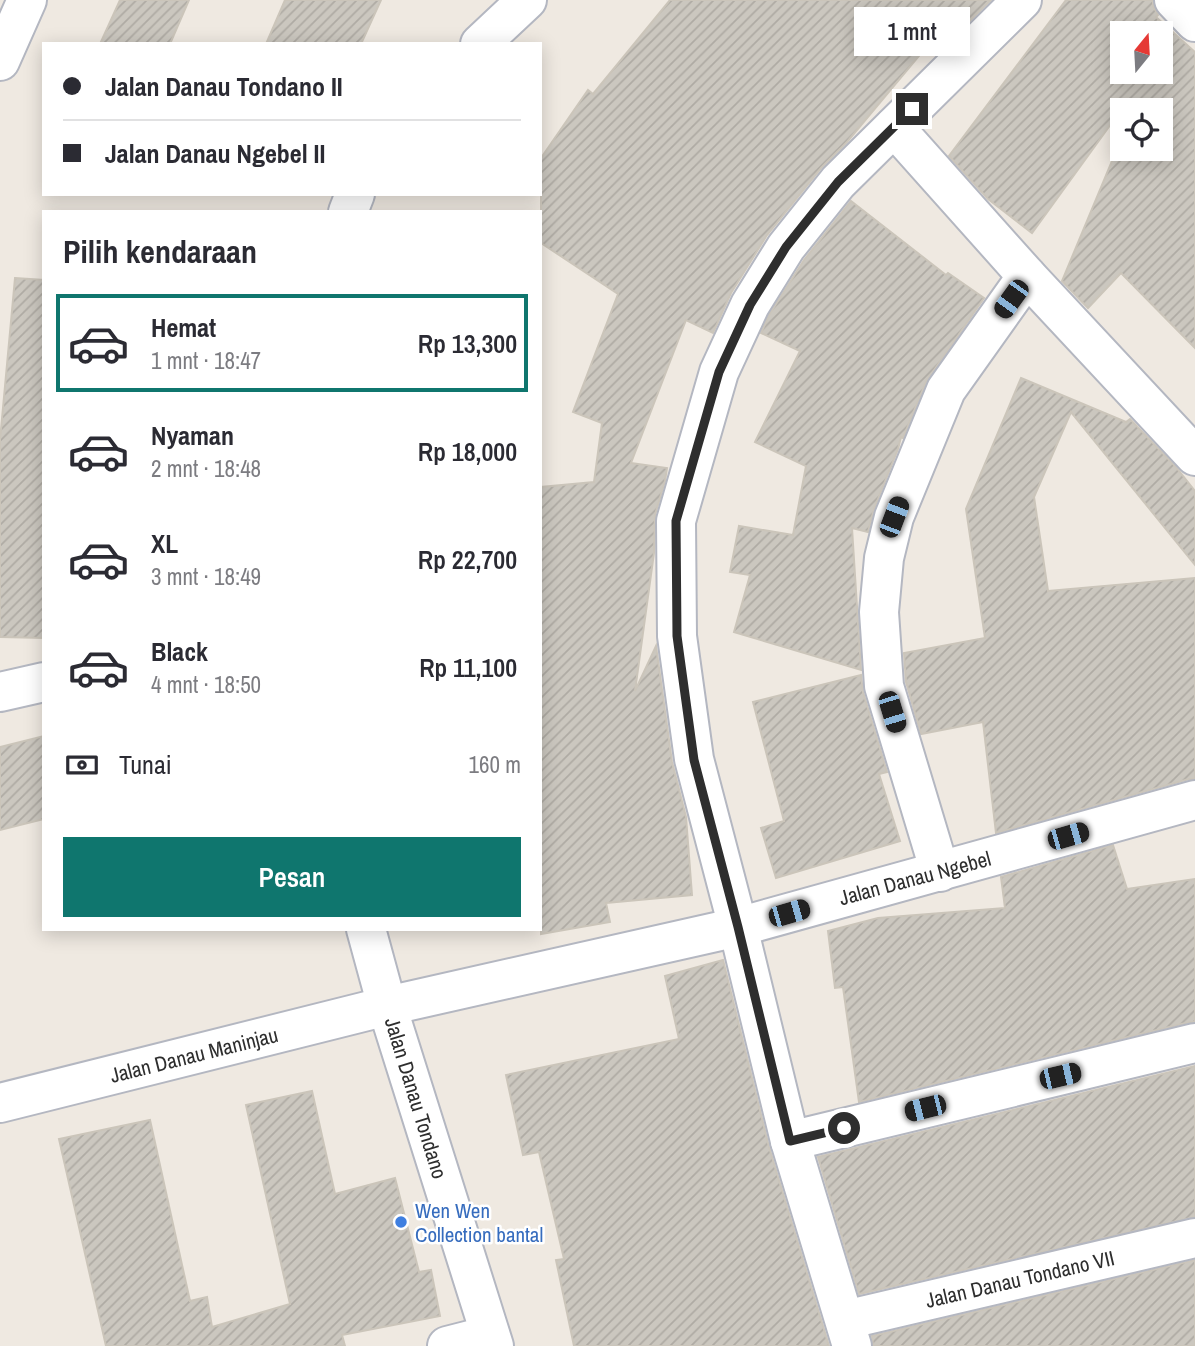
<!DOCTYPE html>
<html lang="id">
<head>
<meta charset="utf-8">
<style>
	:root { --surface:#fff; --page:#f7f7f7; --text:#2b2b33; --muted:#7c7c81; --line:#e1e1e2; --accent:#0f766e }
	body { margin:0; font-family:"Archivo Narrow",sans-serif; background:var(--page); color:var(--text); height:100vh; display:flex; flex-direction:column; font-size:26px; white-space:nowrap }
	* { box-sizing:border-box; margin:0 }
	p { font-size:23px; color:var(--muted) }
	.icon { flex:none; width:38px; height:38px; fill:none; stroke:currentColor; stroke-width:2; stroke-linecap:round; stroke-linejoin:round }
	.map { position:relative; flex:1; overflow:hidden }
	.details { position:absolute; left:42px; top:210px; width:500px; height:721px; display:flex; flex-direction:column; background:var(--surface); border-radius:0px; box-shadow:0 4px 18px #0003 }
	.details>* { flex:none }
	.guide { position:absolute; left:42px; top:42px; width:500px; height:154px; border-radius:0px; box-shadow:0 4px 18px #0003; display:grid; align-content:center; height:154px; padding:0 21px; background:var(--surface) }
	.needle { width:46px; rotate:18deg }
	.tools { position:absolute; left:1110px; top:21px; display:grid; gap:14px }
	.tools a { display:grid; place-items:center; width:63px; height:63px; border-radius:0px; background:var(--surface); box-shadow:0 4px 18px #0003; font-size:35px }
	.end { position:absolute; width:32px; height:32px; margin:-16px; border:9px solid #2e2e2e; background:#fff; box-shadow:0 0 0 4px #fff }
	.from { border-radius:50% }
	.bubble { position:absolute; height:49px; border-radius:0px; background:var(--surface); box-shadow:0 4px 18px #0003; font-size:23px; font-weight:600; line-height:49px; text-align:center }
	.car { position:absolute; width:21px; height:42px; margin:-21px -10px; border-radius:9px; box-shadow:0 0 5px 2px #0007; background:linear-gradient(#222 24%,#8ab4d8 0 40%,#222 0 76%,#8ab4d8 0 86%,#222 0) }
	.guide b { display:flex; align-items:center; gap:24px; height:66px; font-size:26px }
	.guide b+b { border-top:2px solid var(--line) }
	.guide i { width:18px; height:18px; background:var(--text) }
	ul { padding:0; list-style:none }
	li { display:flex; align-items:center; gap:21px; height:98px; margin:0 14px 10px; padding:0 7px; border:4px solid transparent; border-radius:0px }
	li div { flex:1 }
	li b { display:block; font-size:26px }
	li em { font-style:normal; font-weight:600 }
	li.selected { border-color:var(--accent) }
	li>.icon { width:63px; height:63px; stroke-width:1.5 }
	h2 { padding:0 21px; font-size:32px; line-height:84px }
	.pay { display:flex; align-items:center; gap:18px; height:77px; padding:0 21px; font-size:26px }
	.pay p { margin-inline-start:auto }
	.cta { display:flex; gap:14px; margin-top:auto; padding:14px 21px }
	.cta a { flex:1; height:80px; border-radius:0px; background:var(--accent); color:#fff; font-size:28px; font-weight:600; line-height:80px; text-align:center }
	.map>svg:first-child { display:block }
</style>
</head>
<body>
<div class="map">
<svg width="1195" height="1346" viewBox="0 0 1195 1346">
	<defs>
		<pattern id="building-hatch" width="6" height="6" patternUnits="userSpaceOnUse" patternTransform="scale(1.75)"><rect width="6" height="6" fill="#cbc7bf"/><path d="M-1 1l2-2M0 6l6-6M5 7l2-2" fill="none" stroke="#afaba4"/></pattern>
	</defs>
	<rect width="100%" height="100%" fill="#efe9e1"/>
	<g fill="url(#building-hatch)" stroke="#cbc5ba" stroke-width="2" fill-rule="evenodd">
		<path d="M120 0H189L170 44H100Z"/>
		<path d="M285 0H381L361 44H266Z"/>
		<path d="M670 0H991L942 48 933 39 847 142 821 168 767 235 731 293 713 333 686 320 631 463 667 468 665 481 655 515 654 553 635 691 656 646 672 762 686 817 692 895 606 903 610 922 541 934V487L594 482 602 423 573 412 618 294 541 243V158L588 90 593 94Z"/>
		<path d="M1066 0H1153V6L1158 15 1156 17 1195 52V348L1121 273 1088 308 1062 281 1122 137V149H1160V110H1122V130L1111 124 1032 233 988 199 949 156ZM1122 33H1160V72H1122Z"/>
		<path d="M851 201 946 275 948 273 984 298 926 382 903 438 901 437 898 449 874 509 868 532 852 528 861 670 734 632 750 575 730 572 739 526 793 535 806 466 755 442 800 351 761 333 769 315 804 260Z"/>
		<path d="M15 278 44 280V638L0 637V440Z"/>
		<path d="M1021 378 1126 422 1130 419 1175 466 1195 491V565L1071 412 1034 497 1048 591 1195 578V779H1189L996 833 983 722 921 734 906 682 904 653 985 638 966 509Z"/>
		<path d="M861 675 863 692 887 772 879 774 900 841 776 878 761 828 784 821 753 702Z"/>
		<path d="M44 736V819L0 830V747Z"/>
		<path d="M1113 845 1127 889 1195 879V1022H1190L859 1102 843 987 835 988 828 931 878 918 1005 908 1001 877Z"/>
		<path d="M723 960 769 1147 829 1346H574L556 1260 564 1259 539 1152 523 1155 506 1075 679 1039 665 976Z"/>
		<path d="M1195 1066V1217L859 1294 818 1157Z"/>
		<path d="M312 1091 335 1194 395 1178 419 1272 431 1270 440 1316 342 1335 345 1346H106L59 1139 150 1120 190 1301 207 1297 212 1327 290 1304 246 1105Z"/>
		<path d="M1195 1260V1346H873L872 1336Z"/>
	</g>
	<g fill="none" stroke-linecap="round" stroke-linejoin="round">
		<g stroke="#b4b7c1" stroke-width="42">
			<g id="minor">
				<path d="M1174 0 1195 22"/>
				<path d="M480 44 527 0"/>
				<path d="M0 61 27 0"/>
				<path d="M894 127 1027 276 1195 456"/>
				<path d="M348 212 355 194"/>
				<path d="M0 692 44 682"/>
				<path d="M940 872 884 686 879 612 884 558 894 517 946 390 1027 276"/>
				<path d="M366 929 387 1006 494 1346"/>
				<path d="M0 1103 387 1006 738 927 1195 800"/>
				<path d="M790 1141 1195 1043"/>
				<path d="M845 1320 1195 1238"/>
				<path d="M447 1346 490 1335"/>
				<path d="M852 1346 790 1141 738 927 694 759 677 636 676 521 719 372 750 305 786 247 838 182 1022 0"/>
			</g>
		</g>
		<use href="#minor" stroke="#fff" stroke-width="38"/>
	</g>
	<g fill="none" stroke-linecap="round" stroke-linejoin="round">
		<path stroke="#2e2e2e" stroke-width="9" d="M844 1128 790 1141 738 927 694 760 677 636 676 521 719 372 750 305 786 247 838 182 912 109"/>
	</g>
	<circle fill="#3f7fe0" stroke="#fff" stroke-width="2.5" cx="401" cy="1222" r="7"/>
	<g text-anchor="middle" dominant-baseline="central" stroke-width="5" stroke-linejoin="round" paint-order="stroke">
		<g font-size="21" fill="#2e2e2e" stroke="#fff">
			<text transform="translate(915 878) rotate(-15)">Jalan Danau Ngebel</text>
			<text transform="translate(194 1055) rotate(-14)">Jalan Danau Maninjau</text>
			<text transform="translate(416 1098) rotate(73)">Jalan Danau Tondano</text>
			<text transform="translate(1020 1279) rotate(-13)">Jalan Danau Tondano VII</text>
		</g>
		<g font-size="21" fill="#366cbe" stroke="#fff" text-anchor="start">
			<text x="415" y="1210">Wen Wen<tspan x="415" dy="24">Collection bantal</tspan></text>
		</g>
	</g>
</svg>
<div class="tools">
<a><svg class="needle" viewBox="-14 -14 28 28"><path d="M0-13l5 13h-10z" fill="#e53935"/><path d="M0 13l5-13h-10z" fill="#7c7c81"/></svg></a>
<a><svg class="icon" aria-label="locate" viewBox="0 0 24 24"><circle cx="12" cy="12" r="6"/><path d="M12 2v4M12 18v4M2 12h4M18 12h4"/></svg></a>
</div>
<i class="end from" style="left:844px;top:1128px"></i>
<i class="end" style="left:912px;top:109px"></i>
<div class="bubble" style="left:854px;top:7px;width:116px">1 mnt</div>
<i class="car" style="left:1011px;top:299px;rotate:216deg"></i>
<i class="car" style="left:894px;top:517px;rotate:21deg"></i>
<i class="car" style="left:892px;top:712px;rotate:163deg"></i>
<i class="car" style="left:1068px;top:836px;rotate:74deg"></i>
<i class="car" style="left:789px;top:913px;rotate:74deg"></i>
<i class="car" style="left:1060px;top:1076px;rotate:77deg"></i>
<i class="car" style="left:925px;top:1108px;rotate:256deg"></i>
<div class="guide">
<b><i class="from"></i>Jalan Danau Tondano II</b>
<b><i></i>Jalan Danau Ngebel II</b>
</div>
<section class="details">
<h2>Pilih kendaraan</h2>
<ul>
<li class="selected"><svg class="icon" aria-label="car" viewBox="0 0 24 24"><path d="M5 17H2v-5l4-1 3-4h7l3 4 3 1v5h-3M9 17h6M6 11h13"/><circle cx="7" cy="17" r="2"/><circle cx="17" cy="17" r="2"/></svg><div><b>Hemat</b><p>1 mnt · 18:47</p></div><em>Rp 13,300</em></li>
<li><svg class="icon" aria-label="car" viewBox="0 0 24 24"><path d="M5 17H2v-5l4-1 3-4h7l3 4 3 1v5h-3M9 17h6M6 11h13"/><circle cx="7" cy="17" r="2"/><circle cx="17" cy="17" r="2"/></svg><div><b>Nyaman</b><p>2 mnt · 18:48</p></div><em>Rp 18,000</em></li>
<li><svg class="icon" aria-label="car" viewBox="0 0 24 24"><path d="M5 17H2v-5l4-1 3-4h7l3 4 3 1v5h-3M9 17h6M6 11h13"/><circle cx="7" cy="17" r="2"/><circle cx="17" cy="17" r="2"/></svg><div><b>XL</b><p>3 mnt · 18:49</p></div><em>Rp 22,700</em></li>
<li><svg class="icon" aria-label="car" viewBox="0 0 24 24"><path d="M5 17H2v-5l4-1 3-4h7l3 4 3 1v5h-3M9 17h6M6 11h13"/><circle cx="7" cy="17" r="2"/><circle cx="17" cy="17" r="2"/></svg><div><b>Black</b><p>4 mnt · 18:50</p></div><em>Rp 11,100</em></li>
</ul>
<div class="pay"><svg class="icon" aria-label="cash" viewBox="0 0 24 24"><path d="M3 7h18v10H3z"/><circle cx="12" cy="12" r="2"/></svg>Tunai<p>160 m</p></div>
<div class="cta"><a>Pesan</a></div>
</section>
</div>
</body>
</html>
